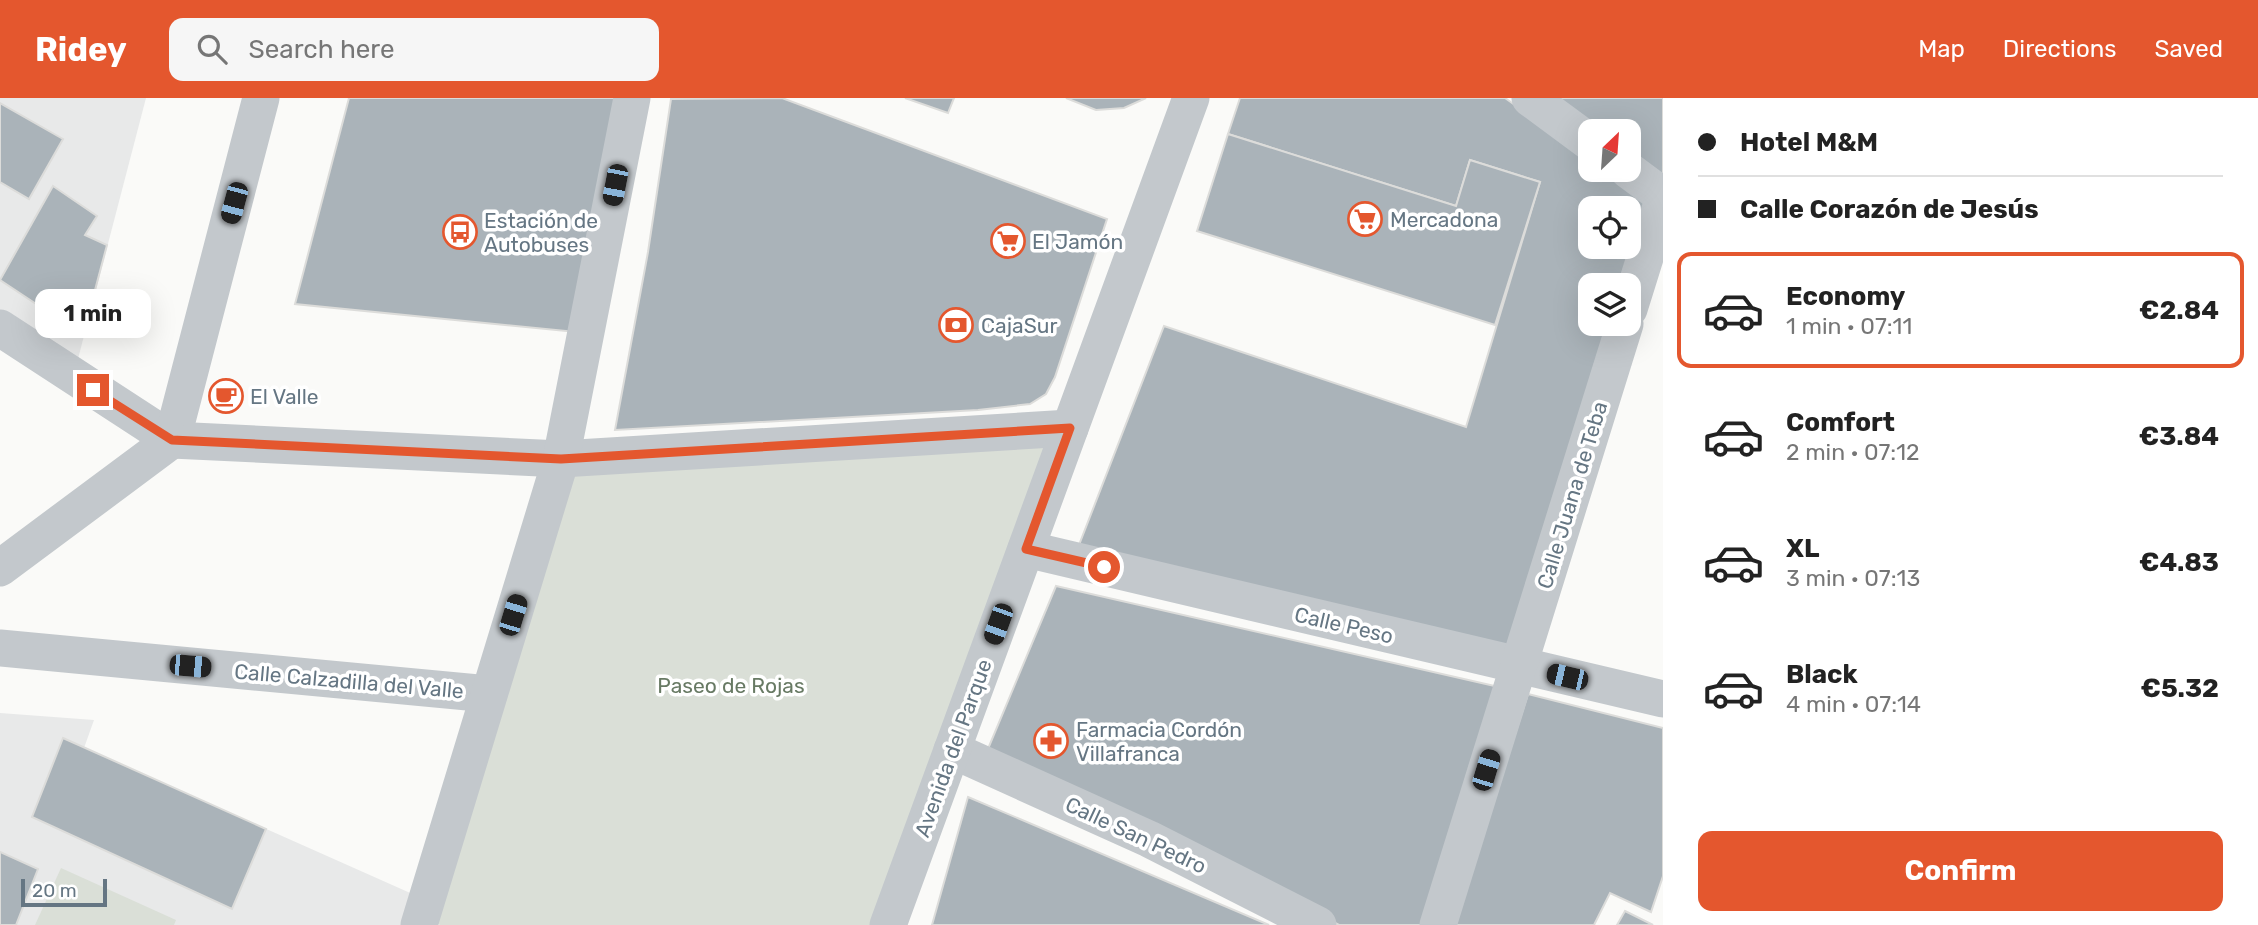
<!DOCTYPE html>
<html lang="en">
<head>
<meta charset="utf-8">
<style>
	:root { --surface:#fff; --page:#f6f6f6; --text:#222; --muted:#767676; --line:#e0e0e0; --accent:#e4572e }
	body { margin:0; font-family:Rubik,sans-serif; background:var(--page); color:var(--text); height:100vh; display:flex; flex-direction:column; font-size:26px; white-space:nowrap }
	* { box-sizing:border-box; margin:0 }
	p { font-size:23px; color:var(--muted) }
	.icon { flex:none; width:38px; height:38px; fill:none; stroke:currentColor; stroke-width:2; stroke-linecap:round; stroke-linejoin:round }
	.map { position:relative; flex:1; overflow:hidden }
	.details { display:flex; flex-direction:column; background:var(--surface); width:595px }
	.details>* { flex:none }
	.hud { display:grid; align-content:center; height:154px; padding:0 35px; background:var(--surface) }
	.needle { width:46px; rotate:25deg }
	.tools { position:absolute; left:1578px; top:21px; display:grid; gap:14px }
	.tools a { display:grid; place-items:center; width:63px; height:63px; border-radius:14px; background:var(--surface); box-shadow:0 7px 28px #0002; font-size:35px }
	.scale { position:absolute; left:21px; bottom:18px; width:86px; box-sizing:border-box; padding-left:7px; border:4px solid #657683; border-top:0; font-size:19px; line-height:24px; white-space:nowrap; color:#657683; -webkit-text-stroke:5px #fff; paint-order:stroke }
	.end { position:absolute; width:32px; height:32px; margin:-16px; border:9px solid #e4572e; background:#fff; box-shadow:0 0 0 4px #fff }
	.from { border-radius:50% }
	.bubble { position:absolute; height:49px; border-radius:14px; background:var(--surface); box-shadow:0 7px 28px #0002; font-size:23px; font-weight:700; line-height:49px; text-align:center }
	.car { position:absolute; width:21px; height:42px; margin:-21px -10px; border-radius:9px; box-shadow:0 0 5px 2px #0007; background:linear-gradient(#222 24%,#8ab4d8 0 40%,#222 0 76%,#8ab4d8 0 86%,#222 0) }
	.hud b { display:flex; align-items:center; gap:24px; height:66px; font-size:26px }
	.hud b+b { border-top:2px solid var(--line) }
	.hud i { width:18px; height:18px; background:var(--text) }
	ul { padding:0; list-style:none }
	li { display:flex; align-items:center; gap:21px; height:116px; margin:0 14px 10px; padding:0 21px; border:4px solid transparent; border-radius:14px }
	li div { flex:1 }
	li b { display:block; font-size:26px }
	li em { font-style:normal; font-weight:700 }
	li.current { border-color:var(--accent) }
	li>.icon { width:63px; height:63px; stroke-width:1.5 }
	.action { display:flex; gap:14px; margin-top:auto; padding:14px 35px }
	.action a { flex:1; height:80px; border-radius:14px; background:var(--accent); color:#fff; font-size:28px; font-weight:700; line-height:80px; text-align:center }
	header { display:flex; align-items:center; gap:42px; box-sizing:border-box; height:98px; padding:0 35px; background:var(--accent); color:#fff }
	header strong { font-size:33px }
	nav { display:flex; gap:38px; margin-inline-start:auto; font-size:24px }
	.search { width:490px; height:63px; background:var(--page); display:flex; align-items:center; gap:18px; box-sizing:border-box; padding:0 24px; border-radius:14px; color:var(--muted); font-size:26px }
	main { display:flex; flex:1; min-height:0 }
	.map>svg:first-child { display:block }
</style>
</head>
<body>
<header>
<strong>Ridey</strong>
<div class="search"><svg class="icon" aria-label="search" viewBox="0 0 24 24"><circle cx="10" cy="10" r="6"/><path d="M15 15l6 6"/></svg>Search here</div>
<nav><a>Map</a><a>Directions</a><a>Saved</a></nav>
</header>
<main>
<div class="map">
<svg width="1663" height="827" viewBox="0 0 1663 827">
	<rect width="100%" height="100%" fill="#fafaf8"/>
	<g fill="#e8e9e9">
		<path d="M0 0H146L73 280 0 230Z"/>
		<path d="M0 615 94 622 84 650 426 802 419 827H0Z"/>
	</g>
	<g fill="#dadfd7">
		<path d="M1070 330 888 827H440L421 820 561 361Z"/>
		<path d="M61 770 176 822 174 827H35Z"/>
	</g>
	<g fill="#aab3b9" stroke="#dcdcda" stroke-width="2" fill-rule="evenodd">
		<path d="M349 0H632L586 235 295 206Z"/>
		<path d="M782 0 1107 121 1055 279 1046 296 1030 306 978 312 615 332 648 154 671 1Z"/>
		<path d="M905 0H954L948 15Z"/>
		<path d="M1066 0H1146L1124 10 1096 12Z"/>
		<path d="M1240 0H1505L1591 61V72H1606L1652 105 1627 187H1591V226H1615L1508 554 1079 447 1164 228 1466 329 1540 84 1470 62 1456 108 1228 36ZM1591 110H1629V149H1591Z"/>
		<path d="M1548 0H1663V82L1629 58V33H1595Z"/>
		<path d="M0 5 63 41 29 101 0 84Z"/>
		<path d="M1228 36 1456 108 1470 62 1540 84 1495 227 1197 133Z"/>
		<path d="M53 88 97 118 85 137 107 147 83 237 0 182Z"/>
		<path d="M1056 488 1499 589 1426 827H1339L1194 751 985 658Z"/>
		<path d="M1528 596 1663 630V778L1651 814 1610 795 1594 827H1453Z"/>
		<path d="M63 640 266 731 232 811 32 719Z"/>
		<path d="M968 699 1269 827H932Z"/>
		<path d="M0 754 38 771 16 827H0Z"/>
		<path d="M1625 813 1653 827H1617Z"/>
	</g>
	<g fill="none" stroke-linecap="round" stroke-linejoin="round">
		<g stroke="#c3c8cc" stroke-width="37">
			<path d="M1530 0 1591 45"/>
			<path d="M1628 72 1663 98"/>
			<path d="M1629 211 1663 102"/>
			<path d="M0 230 172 342 561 361 1070 330"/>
			<path d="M172 342 261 0"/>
			<path d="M1026 451 1663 601"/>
			<path d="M0 470 172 342"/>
			<path d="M0 550 489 596"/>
			<path d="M952 652 1149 741 1318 827"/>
			<path d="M419 827 561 361 632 0"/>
			<path d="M888 827 1191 0"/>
			<path d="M1438 827 1625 226"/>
		</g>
	</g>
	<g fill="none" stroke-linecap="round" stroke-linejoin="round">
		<path stroke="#e4572e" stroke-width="9" d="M93 292 172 342 561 361 1070 330 1026 451 1104 469"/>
	</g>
	<defs>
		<g id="supermarket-ring" transform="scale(1.75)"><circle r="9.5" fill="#fff" stroke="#e4572e" stroke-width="1.5"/><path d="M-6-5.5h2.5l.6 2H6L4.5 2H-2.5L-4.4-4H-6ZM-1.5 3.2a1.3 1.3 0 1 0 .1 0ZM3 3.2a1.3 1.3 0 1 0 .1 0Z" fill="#e4572e"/></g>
		<g id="bus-ring" transform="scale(1.75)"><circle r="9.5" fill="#fff" stroke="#e4572e" stroke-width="1.5"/><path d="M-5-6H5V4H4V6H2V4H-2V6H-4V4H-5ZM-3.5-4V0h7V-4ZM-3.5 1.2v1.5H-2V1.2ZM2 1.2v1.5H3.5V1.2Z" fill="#e4572e"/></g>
		<g id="bank-ring" transform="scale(1.75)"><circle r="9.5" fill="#fff" stroke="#e4572e" stroke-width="1.5"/><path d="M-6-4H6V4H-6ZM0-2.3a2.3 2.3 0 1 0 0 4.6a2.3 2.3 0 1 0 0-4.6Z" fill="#e4572e"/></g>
		<g id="cafe-ring" transform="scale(1.75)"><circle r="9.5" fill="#fff" stroke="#e4572e" stroke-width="1.5"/><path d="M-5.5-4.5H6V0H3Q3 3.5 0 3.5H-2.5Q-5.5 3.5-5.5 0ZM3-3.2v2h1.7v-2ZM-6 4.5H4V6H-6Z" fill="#e4572e"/></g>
		<g id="pharmacy-ring" transform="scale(1.75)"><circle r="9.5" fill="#fff" stroke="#e4572e" stroke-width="1.5"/><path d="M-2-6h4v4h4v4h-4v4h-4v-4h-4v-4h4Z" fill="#e4572e"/></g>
	</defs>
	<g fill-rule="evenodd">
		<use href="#supermarket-ring" x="1365" y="121"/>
		<use href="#bus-ring" x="460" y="134"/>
		<use href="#supermarket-ring" x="1008" y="143"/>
		<use href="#bank-ring" x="956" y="227"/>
		<use href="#cafe-ring" x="226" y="298"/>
		<use href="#pharmacy-ring" x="1051" y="643"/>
	</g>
	<g text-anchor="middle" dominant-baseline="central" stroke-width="7" stroke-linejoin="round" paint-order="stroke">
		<g font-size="21" fill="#657683" stroke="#fff" text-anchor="start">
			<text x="1390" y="121">Mercadona</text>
			<text x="484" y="122">Estación de<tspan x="484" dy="24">Autobuses</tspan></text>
			<text x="1032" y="143">El Jamón</text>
			<text x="981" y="227">CajaSur</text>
			<text x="250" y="298">El Valle</text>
			<text x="1076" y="631">Farmacia Cordón<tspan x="1076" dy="24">Villafranca</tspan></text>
		</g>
		<g font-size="21" fill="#657683" stroke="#fff">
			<text transform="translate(1572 397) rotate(-73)">Calle Juana de Teba</text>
			<text transform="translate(1344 527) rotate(13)">Calle Peso</text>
			<text transform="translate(349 583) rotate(5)">Calle Calzadilla del Valle</text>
			<text transform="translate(953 650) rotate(-70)">Avenida del Parque</text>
			<text transform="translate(1136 737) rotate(25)">Calle San Pedro</text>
		</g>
		<g font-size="21" fill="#687a64" stroke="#fff">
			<text x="731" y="587">Paseo de Rojas</text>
		</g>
	</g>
</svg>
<div class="tools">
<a><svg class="needle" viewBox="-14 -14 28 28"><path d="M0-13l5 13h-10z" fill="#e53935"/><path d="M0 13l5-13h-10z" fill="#767676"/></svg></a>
<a><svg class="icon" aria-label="locate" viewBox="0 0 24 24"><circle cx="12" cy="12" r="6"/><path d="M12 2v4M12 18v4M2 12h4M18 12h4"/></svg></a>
<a><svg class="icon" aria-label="layers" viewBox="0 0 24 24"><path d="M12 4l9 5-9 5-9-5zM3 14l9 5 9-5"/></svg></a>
</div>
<div class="scale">20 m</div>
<i class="end from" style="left:1104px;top:469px"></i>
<i class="end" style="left:93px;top:292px"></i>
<div class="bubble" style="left:35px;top:191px;width:116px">1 min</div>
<i class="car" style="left:615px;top:87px;rotate:191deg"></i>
<i class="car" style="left:234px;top:105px;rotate:195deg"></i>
<i class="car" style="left:513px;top:517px;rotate:17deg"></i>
<i class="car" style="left:998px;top:526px;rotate:200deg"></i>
<i class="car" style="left:190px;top:568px;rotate:95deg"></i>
<i class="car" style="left:1567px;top:579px;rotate:283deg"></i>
<i class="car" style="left:1486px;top:672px;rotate:17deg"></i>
</div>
<section class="details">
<div class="hud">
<b><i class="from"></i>Hotel M&amp;M</b>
<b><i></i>Calle Corazón de Jesús</b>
</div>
<ul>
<li class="current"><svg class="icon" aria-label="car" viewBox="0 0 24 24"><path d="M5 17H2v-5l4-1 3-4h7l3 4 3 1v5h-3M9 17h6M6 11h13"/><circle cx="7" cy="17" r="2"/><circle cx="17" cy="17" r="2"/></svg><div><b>Economy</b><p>1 min · 07:11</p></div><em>€2.84</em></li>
<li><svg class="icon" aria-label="car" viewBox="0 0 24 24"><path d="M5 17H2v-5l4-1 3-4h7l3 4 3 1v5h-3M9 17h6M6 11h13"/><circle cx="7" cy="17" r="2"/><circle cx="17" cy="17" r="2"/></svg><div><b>Comfort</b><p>2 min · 07:12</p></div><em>€3.84</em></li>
<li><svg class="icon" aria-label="car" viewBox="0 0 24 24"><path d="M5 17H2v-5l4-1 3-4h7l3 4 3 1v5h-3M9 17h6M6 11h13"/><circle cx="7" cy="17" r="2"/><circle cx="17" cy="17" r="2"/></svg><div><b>XL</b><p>3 min · 07:13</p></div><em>€4.83</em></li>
<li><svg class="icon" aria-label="car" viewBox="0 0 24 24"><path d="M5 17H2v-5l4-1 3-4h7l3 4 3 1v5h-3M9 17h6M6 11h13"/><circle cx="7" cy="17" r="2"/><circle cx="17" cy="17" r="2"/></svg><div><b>Black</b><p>4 min · 07:14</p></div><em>€5.32</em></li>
</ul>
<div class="action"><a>Confirm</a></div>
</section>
</main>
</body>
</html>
